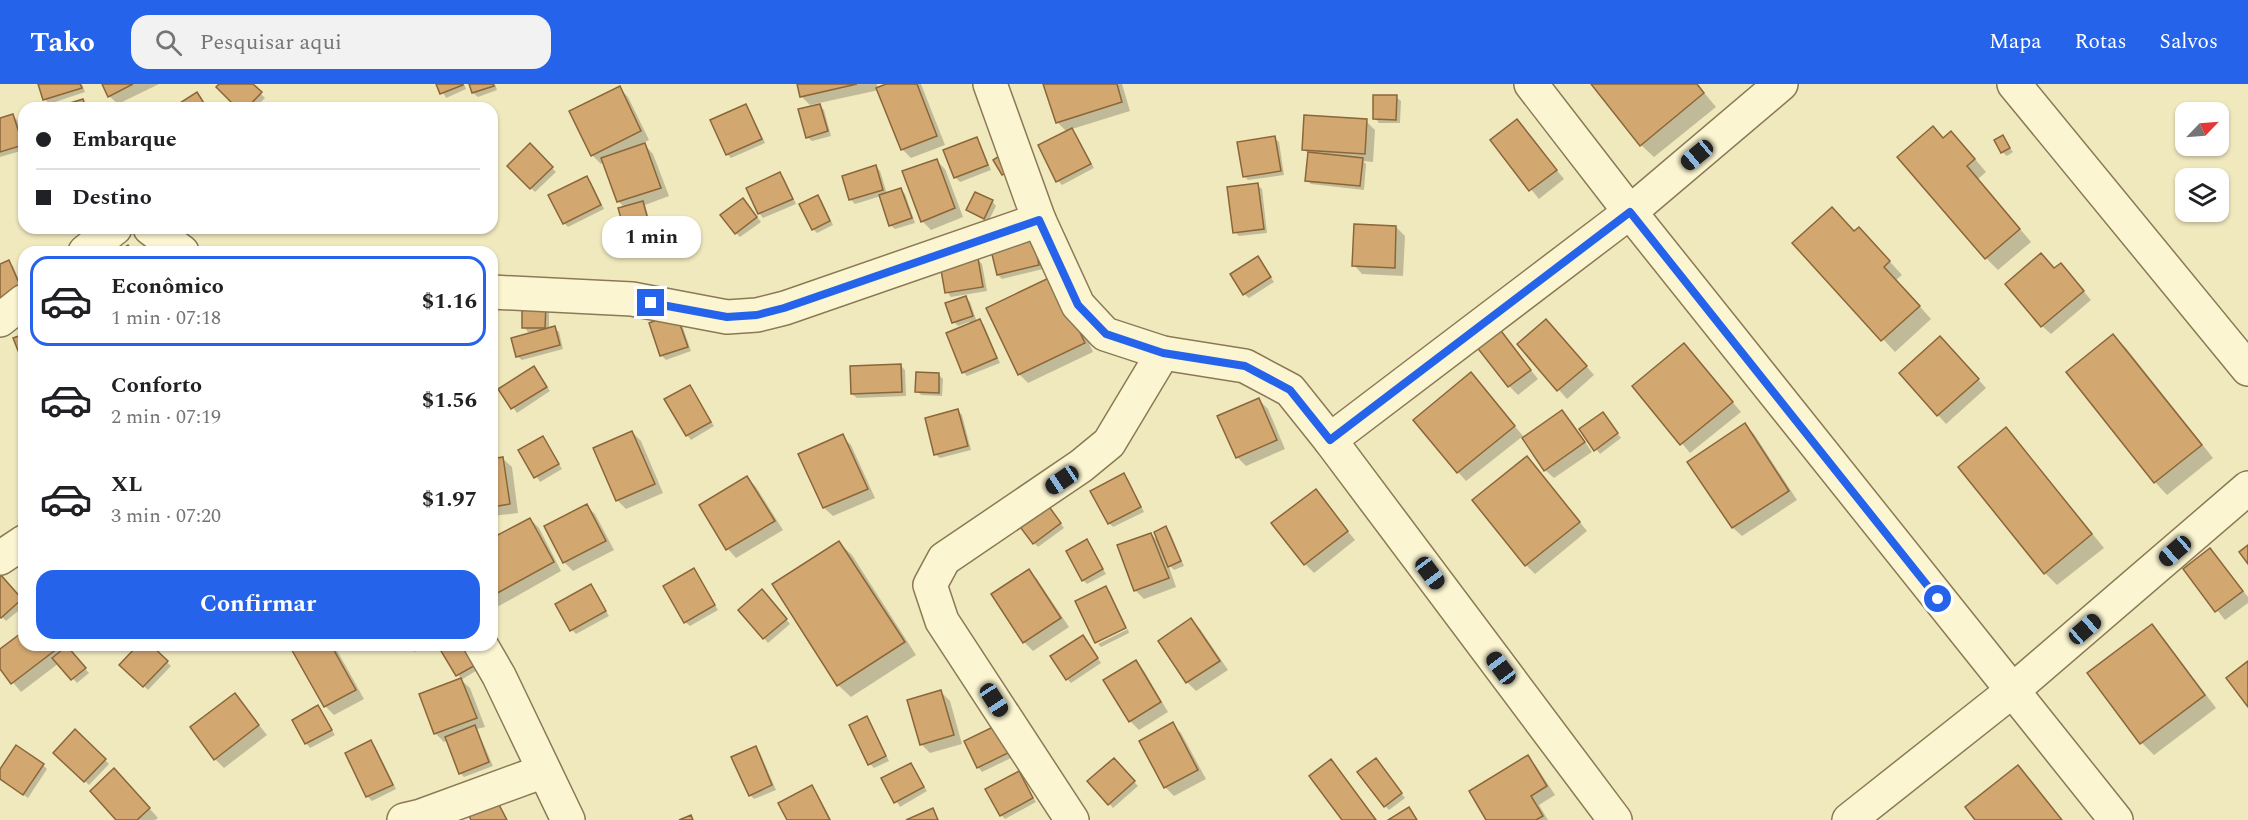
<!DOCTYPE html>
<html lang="pt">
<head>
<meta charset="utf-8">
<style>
	:root { --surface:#fff; --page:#f2f2f2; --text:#202124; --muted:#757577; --line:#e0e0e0; --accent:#2563eb }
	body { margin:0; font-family:Spectral,serif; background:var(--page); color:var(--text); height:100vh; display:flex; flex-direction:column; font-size:22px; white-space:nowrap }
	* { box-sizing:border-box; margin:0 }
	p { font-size:20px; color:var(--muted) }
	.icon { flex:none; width:33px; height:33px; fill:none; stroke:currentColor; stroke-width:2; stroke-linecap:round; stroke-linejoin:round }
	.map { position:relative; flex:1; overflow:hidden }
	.side { position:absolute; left:18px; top:162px; width:480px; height:405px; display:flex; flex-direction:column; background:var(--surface); border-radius:18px; box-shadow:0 2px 4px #0004 }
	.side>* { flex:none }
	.hud { position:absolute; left:18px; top:18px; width:480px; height:132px; border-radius:18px; box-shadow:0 2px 4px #0004; display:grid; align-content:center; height:132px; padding:0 18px; background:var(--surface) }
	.needle { width:39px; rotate:65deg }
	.fabs { position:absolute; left:2175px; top:18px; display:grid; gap:12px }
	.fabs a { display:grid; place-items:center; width:54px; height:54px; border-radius:12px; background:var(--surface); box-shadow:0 2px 4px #0004; font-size:30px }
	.end { position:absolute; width:27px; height:27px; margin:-14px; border:8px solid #2563eb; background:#fff; box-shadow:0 0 0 3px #fff }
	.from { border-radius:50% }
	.bubble { position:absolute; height:42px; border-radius:18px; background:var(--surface); box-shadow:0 2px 4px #0004; font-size:20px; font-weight:700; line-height:42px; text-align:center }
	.car { position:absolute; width:18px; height:36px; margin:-18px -9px; border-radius:8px; box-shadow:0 0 4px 2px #0007; background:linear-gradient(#222 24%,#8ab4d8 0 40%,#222 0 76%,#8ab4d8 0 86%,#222 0) }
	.hud b { display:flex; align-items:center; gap:21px; height:57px; font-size:22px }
	.hud b+b { border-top:2px solid var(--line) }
	.hud i { width:15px; height:15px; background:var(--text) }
	ul { padding:10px 0 0; list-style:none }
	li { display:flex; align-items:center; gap:18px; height:90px; margin:0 12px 9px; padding:0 6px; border:3px solid transparent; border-radius:18px }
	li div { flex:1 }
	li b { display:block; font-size:22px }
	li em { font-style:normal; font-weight:700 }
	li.current { border-color:var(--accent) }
	li>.icon { width:54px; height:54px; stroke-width:1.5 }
	.cta { display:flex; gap:12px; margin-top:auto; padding:12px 18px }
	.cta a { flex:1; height:69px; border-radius:18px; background:var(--accent); color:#fff; font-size:24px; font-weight:700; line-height:69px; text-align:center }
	header { display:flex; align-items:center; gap:36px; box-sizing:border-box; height:84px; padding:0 30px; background:var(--accent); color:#fff }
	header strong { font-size:28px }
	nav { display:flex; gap:33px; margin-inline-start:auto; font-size:21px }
	.search { width:420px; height:54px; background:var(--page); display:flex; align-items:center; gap:15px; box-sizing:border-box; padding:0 21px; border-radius:18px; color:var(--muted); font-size:22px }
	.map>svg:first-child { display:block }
</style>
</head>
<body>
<header>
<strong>Tako</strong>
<div class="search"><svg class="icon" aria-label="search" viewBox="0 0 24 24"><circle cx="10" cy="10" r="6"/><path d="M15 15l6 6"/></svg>Pesquisar aqui</div>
<nav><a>Mapa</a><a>Rotas</a><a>Salvos</a></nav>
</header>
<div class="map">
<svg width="2248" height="736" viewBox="0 0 2248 736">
	<rect width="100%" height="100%" fill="#f1e9be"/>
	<g fill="#0003">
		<path d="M40 0H82L85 8 49 20 45 15Z"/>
		<path d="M104 0H159L118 20 109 12Z"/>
		<path d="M221 0H251L265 14 255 24H239Z"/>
		<path d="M438 0H464L466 5 446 14Z"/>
		<path d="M470 0H495L497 6 478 13 473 9Z"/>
		<path d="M799 0H877L878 5 890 0H921L945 61 911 74 902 65 879 6 810 21 801 12Z"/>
		<path d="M1045 0H1122L1130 27 1072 45 1076 50 1094 84 1062 101 1058 97 1067 48 1057 38Z"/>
		<path d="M1592 0H1697L1716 23 1654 73 1641 61Z"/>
		<path d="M619 4 628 13 649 56 643 59 653 70 669 112 645 121 657 160 634 166 630 162 625 124 619 118 604 78 601 80 592 71Z"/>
		<path d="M1396 13 1401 17 1400 39H1379L1375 34Z"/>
		<path d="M746 22 750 27 765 59 731 74 727 70Z"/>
		<path d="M820 22 824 26 831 52 812 57 807 53Z"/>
		<path d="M13 32 17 36 24 58V66L0 73V36Z"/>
		<path d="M1366 37 1375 46 1373 78 1363 77 1366 80 1364 106 1311 100 1307 96 1309 71 1304 65Z"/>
		<path d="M1517 37 1564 95 1539 115 1492 57Z"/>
		<path d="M2002 53 2013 68 2007 72 2002 68Z"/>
		<path d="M976 54 980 59 991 86 960 98 955 93Z"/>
		<path d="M1274 54 1279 58 1284 91 1248 96 1244 92Z"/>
		<path d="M1944 56 1964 62 1986 88 1978 95 2031 158 1998 186 1986 174Z"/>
		<path d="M530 61 556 88 535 108 509 82Z"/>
		<path d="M936 76 945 85 963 133 931 146 922 137Z"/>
		<path d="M876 83 880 87 887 110 901 106 905 110 915 139 895 145 890 141 881 112 855 120 850 115Z"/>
		<path d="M780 90 784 94 796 120 763 134 759 129Z"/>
		<path d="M586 93 591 98 604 125 568 143 564 139Z"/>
		<path d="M1257 101 1262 105 1267 149 1239 152 1235 148Z"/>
		<path d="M817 113 822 117 833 141 817 149 813 145Z"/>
		<path d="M992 117 996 122 988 138 968 126Z"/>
		<path d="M747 120 761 138 740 153 736 149Z"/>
		<path d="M1396 143 1405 152 1403 192 1362 190 1354 181Z"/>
		<path d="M1854 149 1871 157 1902 191 1896 196 1931 235 1895 268 1794 159Z"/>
		<path d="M1036 154 1043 185 1002 195 998 191Z"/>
		<path d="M2041 171 2055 186 2069 190 2091 216 2051 250 2042 242Z"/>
		<path d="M1258 174 1274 198 1249 214 1244 210Z"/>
		<path d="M977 175 982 180 987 207 951 213 947 208Z"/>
		<path d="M8 178 13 182 24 207 0 213V181Z"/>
		<path d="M1062 202 1093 268 1028 299 1019 290Z"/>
		<path d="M966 213 970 218 977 238 980 237 984 241 1000 279 967 292 963 288 970 241 969 238 958 242 954 238Z"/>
		<path d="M524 222 549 227V245L554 244 559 248 563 265 522 276 517 272 536 248H528L524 243Z"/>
		<path d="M680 235 691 267 666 276 662 272 651 240Z"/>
		<path d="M1495 241 1538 295 1518 311 1509 302Z"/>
		<path d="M1555 246 1594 291 1567 315 1519 260Z"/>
		<path d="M2113 252 2126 264 2213 374 2167 411 2155 398Z"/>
		<path d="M1684 261 1741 328 1690 369 1635 302Z"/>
		<path d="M1949 263 1986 304 1946 340 1938 331Z"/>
		<path d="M900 281 905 286 906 312 857 314 852 310Z"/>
		<path d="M534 284 550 307 517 329 500 305Z"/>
		<path d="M939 291 943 295 942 312 921 311 917 307Z"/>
		<path d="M1479 299 1523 352 1466 397 1458 388Z"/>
		<path d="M689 302 714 342 691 356 687 351Z"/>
		<path d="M1259 316 1268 325 1285 365 1246 382 1237 373Z"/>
		<path d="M958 327 962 331 971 366 940 374 935 370Z"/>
		<path d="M1562 328 1571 337 1592 368 1554 394 1545 386Z"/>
		<path d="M1603 330 1621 354 1600 370 1581 345Z"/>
		<path d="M1745 341 1754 350 1797 416 1742 452 1733 444 1689 378Z"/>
		<path d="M2006 345 2018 358 2104 464 2057 501 2045 489Z"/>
		<path d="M632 348 641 357 663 409 626 425 617 416 595 365Z"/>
		<path d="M842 352 851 361 875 414 833 432 824 424 800 371Z"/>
		<path d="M543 354 562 385 540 398 520 367Z"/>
		<path d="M503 375 512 383 518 429 492 432V376Z"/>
		<path d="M1535 383 1587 447 1535 490 1526 481Z"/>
		<path d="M1123 391 1128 395 1144 428 1113 443 1109 439Z"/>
		<path d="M747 394 756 403 783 446 736 474 728 465 701 422Z"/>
		<path d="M1315 407 1355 456 1314 489 1305 480Z"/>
		<path d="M1046 419 1064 444 1038 463 1034 459Z"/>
		<path d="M586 422 595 430 614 466 573 487 564 478Z"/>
		<path d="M530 435 539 444 561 487 499 522 492 515V456Z"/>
		<path d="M1166 444 1170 448 1184 482 1174 486 1168 480 1176 503 1144 515 1135 506 1151 450 1160 459Z"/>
		<path d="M1087 457 1106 490 1087 500 1083 496Z"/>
		<path d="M839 459 852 471 916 571 851 613 838 601Z"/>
		<path d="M2210 466 2248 513V519L2225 536 2185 486Z"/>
		<path d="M694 486 718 526 690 542 685 538Z"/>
		<path d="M1028 487 1037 495 1069 543 1033 567 1024 558Z"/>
		<path d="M0 491 24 519V522L6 537 0 531Z"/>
		<path d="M591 502 609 532 576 550 572 546Z"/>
		<path d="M1106 504 1110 508 1126 542 1096 557Z"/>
		<path d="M766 512 790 540 768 559 740 526Z"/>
		<path d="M1191 536 1200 545 1228 586 1196 607 1187 598 1160 557Z"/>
		<path d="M2152 542 2164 555 2216 624 2154 671 2142 659Z"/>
		<path d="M1128 545 1129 549 1101 563 1098 560Z"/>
		<path d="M24 549V561H64L89 589 77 599 59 579 21 608 0 583V567Z"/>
		<path d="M1083 553 1101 579 1071 599 1067 595Z"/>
		<path d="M140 561H149L171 582 148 606 121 581Z"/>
		<path d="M291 561H334L364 615 334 631 325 622Z"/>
		<path d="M409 561H427L415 568Z"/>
		<path d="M454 561 484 582 461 596 470 604 485 643 477 645 493 682 464 693 460 689 447 657 444 658 435 649 461 595 443 567Z"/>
		<path d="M1135 578 1144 587 1168 628 1139 646 1130 637Z"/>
		<path d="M941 608 950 617 962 660 930 669 921 660Z"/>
		<path d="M235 611 267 651 224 684 215 675Z"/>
		<path d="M318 623 335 651 310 664 306 659Z"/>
		<path d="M866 634 870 638 889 677 874 684 870 680Z"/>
		<path d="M1172 640 1181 649 1206 695 1174 712 1165 703Z"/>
		<path d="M996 643 1013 673 982 688 978 683Z"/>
		<path d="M75 647 109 680 89 701 55 669Z"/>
		<path d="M371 658 375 662 396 705 372 717 367 712Z"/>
		<path d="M755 664 760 669 776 706 754 715 750 711Z"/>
		<path d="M1528 673 1536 682 1555 711 1539 721 1548 736H1488Z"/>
		<path d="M1114 676 1138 702 1113 724 1089 697Z"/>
		<path d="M1330 677 1339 686 1377 736H1344Z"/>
		<path d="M910 680 927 707 900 723 883 695Z"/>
		<path d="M43 681 47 685 28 714 0 694V688Z"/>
		<path d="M1380 681 1405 714 1389 726 1385 722Z"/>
		<path d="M2018 683 2030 695 2062 736H1977Z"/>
		<path d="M1019 689 1036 718 1005 735 1001 731Z"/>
		<path d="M123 695 158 734 155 736H118Z"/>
		<path d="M812 703 816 707 831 736H788Z"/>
	</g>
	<g fill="#d2a770" stroke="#8b6639" stroke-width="1.5">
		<path d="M38 0H80L82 4 43 16Z"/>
		<path d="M102 0H133L108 13Z"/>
		<path d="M219 0H253L262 8 247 24H237L216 3Z"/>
		<path d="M436 0H463V1L440 10Z"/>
		<path d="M469 0H493L494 2 472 9Z"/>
		<path d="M797 0H857L800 13Z"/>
		<path d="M886 0H917L937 52 901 66 876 4Z"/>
		<path d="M1043 0H1117L1122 18 1056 39Z"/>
		<path d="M1591 0H1697L1704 9 1640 62Z"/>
		<path d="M620 2 641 47 591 72 569 27Z"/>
		<path d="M197 8 207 24H172Z"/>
		<path d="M1373 11H1397L1396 36 1373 35Z"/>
		<path d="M83 15 86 24H54Z"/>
		<path d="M746 20 762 55 726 71 710 36Z"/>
		<path d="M820 20 828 47 806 54 798 25Z"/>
		<path d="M13 30 23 61 0 68V34Z"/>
		<path d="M1304 31 1367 35 1365 70 1302 66Z"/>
		<path d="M1517 35 1557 86 1529 107 1490 56Z"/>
		<path d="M1933 42 1943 54 1951 47 1975 75 1967 82 2020 145 1985 175 1897 73Z"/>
		<path d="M1072 44 1091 80 1056 98 1038 61Z"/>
		<path d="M2003 51 2010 64 2001 69 1994 56Z"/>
		<path d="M1275 52 1281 87 1243 93 1237 58Z"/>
		<path d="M977 53 988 81 954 94 943 66Z"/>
		<path d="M530 59 553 83 530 105 507 82Z"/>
		<path d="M645 59 661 104 617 118 601 74Z"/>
		<path d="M1007 67 1017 83 1002 91 993 76Z"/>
		<path d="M1308 68 1363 74 1360 102 1305 97Z"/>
		<path d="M937 75 955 124 921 138 902 87Z"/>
		<path d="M876 81 883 106 849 116 842 92Z"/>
		<path d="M780 88 793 115 758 130 746 104Z"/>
		<path d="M587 92 601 121 563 140 548 111Z"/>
		<path d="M1258 99 1264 145 1233 149 1227 103Z"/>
		<path d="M901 104 912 134 889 142 879 111Z"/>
		<path d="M975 108 993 116 984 135 966 126Z"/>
		<path d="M818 111 830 137 812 146 799 120Z"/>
		<path d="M743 114 757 133 735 150 720 131Z"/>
		<path d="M643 117 653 155 629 162 618 124Z"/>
		<path d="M1832 123 1854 147 1859 143 1890 177 1884 183 1920 222 1881 257 1792 159Z"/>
		<path d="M1354 140 1396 142 1395 184 1352 182Z"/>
		<path d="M1032 148 1039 181 997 191 989 158Z"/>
		<path d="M128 161 132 168H117Z"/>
		<path d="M2041 169 2054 184 2061 179 2084 207 2041 243 2005 200Z"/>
		<path d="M1258 172 1271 193 1243 211 1230 190Z"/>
		<path d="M978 174 983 203 945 209 940 180Z"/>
		<path d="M9 176 22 206 0 216V180Z"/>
		<path d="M1053 192 1085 259 1018 291 986 224Z"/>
		<path d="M966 212 973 232 952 239 945 219Z"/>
		<path d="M522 221H546L545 244H522Z"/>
		<path d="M676 229 688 263 660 272 649 239Z"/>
		<path d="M980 235 997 274 962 289 946 249Z"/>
		<path d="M1546 235 1587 282 1557 307 1517 260Z"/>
		<path d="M1495 239 1531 286 1508 303 1472 257Z"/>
		<path d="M555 242 560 261 516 273 511 254Z"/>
		<path d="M24 250V267L19 269 13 254Z"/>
		<path d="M2113 250 2202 361 2154 399 2066 288Z"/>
		<path d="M1940 252 1979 295 1937 332 1899 289Z"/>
		<path d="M1684 259 1733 318 1680 361 1632 302Z"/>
		<path d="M901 280 902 308 851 310 850 282Z"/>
		<path d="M534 282 547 303 511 325 498 305Z"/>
		<path d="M916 288 939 289V309L915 308Z"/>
		<path d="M1471 288 1515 342 1457 389 1413 336Z"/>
		<path d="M690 301 711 338 686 352 664 315Z"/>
		<path d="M1259 314 1277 356 1236 374 1217 332Z"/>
		<path d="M958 325 968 362 934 371 925 334Z"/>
		<path d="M1562 326 1585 358 1544 387 1522 354Z"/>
		<path d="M1603 328 1618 349 1594 367 1579 345Z"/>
		<path d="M1745 339 1789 407 1732 444 1687 378Z"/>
		<path d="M2006 343 2092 450 2044 490 1958 383Z"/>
		<path d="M632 347 655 400 616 417 593 364Z"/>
		<path d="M843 350 868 405 823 424 798 370Z"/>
		<path d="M543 352 559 380 534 394 518 366Z"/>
		<path d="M1527 372 1580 438 1525 482 1472 416Z"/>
		<path d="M503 373 510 420 492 423V375Z"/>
		<path d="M1124 389 1141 423 1108 440 1090 407Z"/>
		<path d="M747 392 775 437 726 466 699 421Z"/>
		<path d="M1316 405 1348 447 1304 481 1271 439Z"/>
		<path d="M1042 413 1061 439 1033 460 1014 435Z"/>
		<path d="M587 420 606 457 563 479 544 442Z"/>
		<path d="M530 434 554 478 492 512V454Z"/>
		<path d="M1166 442 1181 477 1168 483 1154 448Z"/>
		<path d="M1151 449 1169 494 1134 507 1117 461Z"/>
		<path d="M1087 455 1103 485 1082 497 1066 467Z"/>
		<path d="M839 457 905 558 837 602 772 500Z"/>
		<path d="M2248 461V480L2239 468Z"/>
		<path d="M2210 464 2243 507 2215 528 2183 485Z"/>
		<path d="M694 484 715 521 684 539 663 502Z"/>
		<path d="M1029 485 1061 534 1023 559 991 510Z"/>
		<path d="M0 490 22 515 1 534 0 533Z"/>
		<path d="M591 500 606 527 570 547 555 520Z"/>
		<path d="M1106 502 1126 544 1095 559 1075 517Z"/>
		<path d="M762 505 787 535 763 555 738 526Z"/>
		<path d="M1191 534 1220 577 1186 599 1158 557Z"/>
		<path d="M2152 540 2205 611 2140 660 2087 589Z"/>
		<path d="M24 547V561H62L11 600 0 585V565Z"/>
		<path d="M1083 551 1098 574 1066 596 1050 572Z"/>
		<path d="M138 561H151L168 577 143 603 119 581Z"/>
		<path d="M289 561H331L356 606 324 623Z"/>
		<path d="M451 561H472L481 578 456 592 441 567Z"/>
		<path d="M67 562 86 584 71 596 52 574Z"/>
		<path d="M1136 576 1161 618 1129 638 1103 596Z"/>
		<path d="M2248 577V623L2226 594Z"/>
		<path d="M461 594 477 634 434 650 419 610Z"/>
		<path d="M941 606 954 651 920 661 907 616Z"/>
		<path d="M235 609 259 641 214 676 190 643Z"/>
		<path d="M318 621 332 646 305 660 292 636Z"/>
		<path d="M867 632 886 672 868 681 849 641Z"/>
		<path d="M1173 638 1198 686 1164 704 1139 657Z"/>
		<path d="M475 641 489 678 459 690 445 653Z"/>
		<path d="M997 641 1010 668 977 684 964 657Z"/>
		<path d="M75 645 106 675 84 698 53 669Z"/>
		<path d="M371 656 393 701 366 713 345 669Z"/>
		<path d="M16 661 44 680 23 711 0 695V685Z"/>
		<path d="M756 662 772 701 749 712 731 673Z"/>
		<path d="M1528 671 1547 702 1531 712 1543 732 1536 736H1486L1469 707Z"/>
		<path d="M1114 674 1135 697 1108 721 1087 697Z"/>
		<path d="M1376 674 1402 709 1384 723 1357 688Z"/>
		<path d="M1331 675 1376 736H1342L1309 692Z"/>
		<path d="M911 679 924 703 894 719 881 694Z"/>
		<path d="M2018 681 2062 736H1975L1965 723Z"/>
		<path d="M114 684 150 724 137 736H116L90 707Z"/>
		<path d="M1019 687 1033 714 1000 732 985 705Z"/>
		<path d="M812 701 830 736H787L778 719Z"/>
		<path d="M495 713 507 736H471L467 728Z"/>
		<path d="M1409 723 1417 736H1388Z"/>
		<path d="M933 724 938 736H906Z"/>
		<path d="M691 731 693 736H679Z"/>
	</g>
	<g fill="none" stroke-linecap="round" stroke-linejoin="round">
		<g stroke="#8b7955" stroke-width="36">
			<g id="minor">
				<path d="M990 0 1039 136 1078 221 1105 250 1163 269 1245 282 1290 306 1330 356 1615 736"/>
				<path d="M1531 0 1630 128 2116 736"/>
				<path d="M2014 0 2248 285"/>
				<path d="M150 144 182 168"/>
				<path d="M85 168 115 144"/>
				<path d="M492 208 632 215 727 233 757 231 785 224 1039 136"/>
				<path d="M0 236 24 217"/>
				<path d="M1330 356 1630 128 1781 0"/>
				<path d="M0 474 24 458"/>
				<path d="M481 561 499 592 568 736"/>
				<path d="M404 736 421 732 544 687"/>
				<path d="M1072 736 942 537 930 501 944 475 1081 382 1109 359 1163 269"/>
				<path d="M1849 736 2012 607 2248 404"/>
			</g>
		</g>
		<use href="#minor" stroke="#fbf5d1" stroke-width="33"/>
	</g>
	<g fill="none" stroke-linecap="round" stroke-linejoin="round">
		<path stroke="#2563eb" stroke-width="8" d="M651 219 727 233 757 231 784 224 1039 136 1078 221 1106 250 1163 269 1245 282 1290 306 1330 356 1630 128 1938 515"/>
	</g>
</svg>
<div class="fabs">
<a><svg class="needle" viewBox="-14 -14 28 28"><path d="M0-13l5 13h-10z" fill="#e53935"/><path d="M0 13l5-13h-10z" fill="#757577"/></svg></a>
<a><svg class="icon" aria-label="layers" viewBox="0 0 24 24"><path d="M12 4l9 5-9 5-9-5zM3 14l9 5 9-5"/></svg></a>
</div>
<i class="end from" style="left:1938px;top:515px"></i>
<i class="end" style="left:651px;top:219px"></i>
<div class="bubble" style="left:602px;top:132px;width:99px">1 min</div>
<i class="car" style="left:1697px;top:71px;rotate:230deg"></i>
<i class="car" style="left:1062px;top:396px;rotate:236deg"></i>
<i class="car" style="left:2175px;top:467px;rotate:229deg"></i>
<i class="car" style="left:1430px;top:489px;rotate:143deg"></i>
<i class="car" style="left:2085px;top:545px;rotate:49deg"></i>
<i class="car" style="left:1501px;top:584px;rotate:323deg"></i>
<i class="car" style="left:994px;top:616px;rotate:147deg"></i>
<div class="hud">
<b><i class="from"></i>Embarque</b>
<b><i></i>Destino</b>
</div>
<section class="side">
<ul>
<li class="current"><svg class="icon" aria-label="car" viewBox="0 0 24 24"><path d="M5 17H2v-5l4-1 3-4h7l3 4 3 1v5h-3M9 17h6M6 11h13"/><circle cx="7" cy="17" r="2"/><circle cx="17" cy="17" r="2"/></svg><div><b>Econômico</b><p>1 min · 07:18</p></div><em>$1.16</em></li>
<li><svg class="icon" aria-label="car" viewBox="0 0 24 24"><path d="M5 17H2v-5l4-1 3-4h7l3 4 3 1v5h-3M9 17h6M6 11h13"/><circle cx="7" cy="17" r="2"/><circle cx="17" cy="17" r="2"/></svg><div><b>Conforto</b><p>2 min · 07:19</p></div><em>$1.56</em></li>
<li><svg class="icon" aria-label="car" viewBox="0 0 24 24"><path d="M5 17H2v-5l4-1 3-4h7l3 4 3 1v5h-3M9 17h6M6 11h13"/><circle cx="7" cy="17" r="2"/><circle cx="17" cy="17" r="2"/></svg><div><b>XL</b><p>3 min · 07:20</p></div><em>$1.97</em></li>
</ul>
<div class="cta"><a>Confirmar</a></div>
</section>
</div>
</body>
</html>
